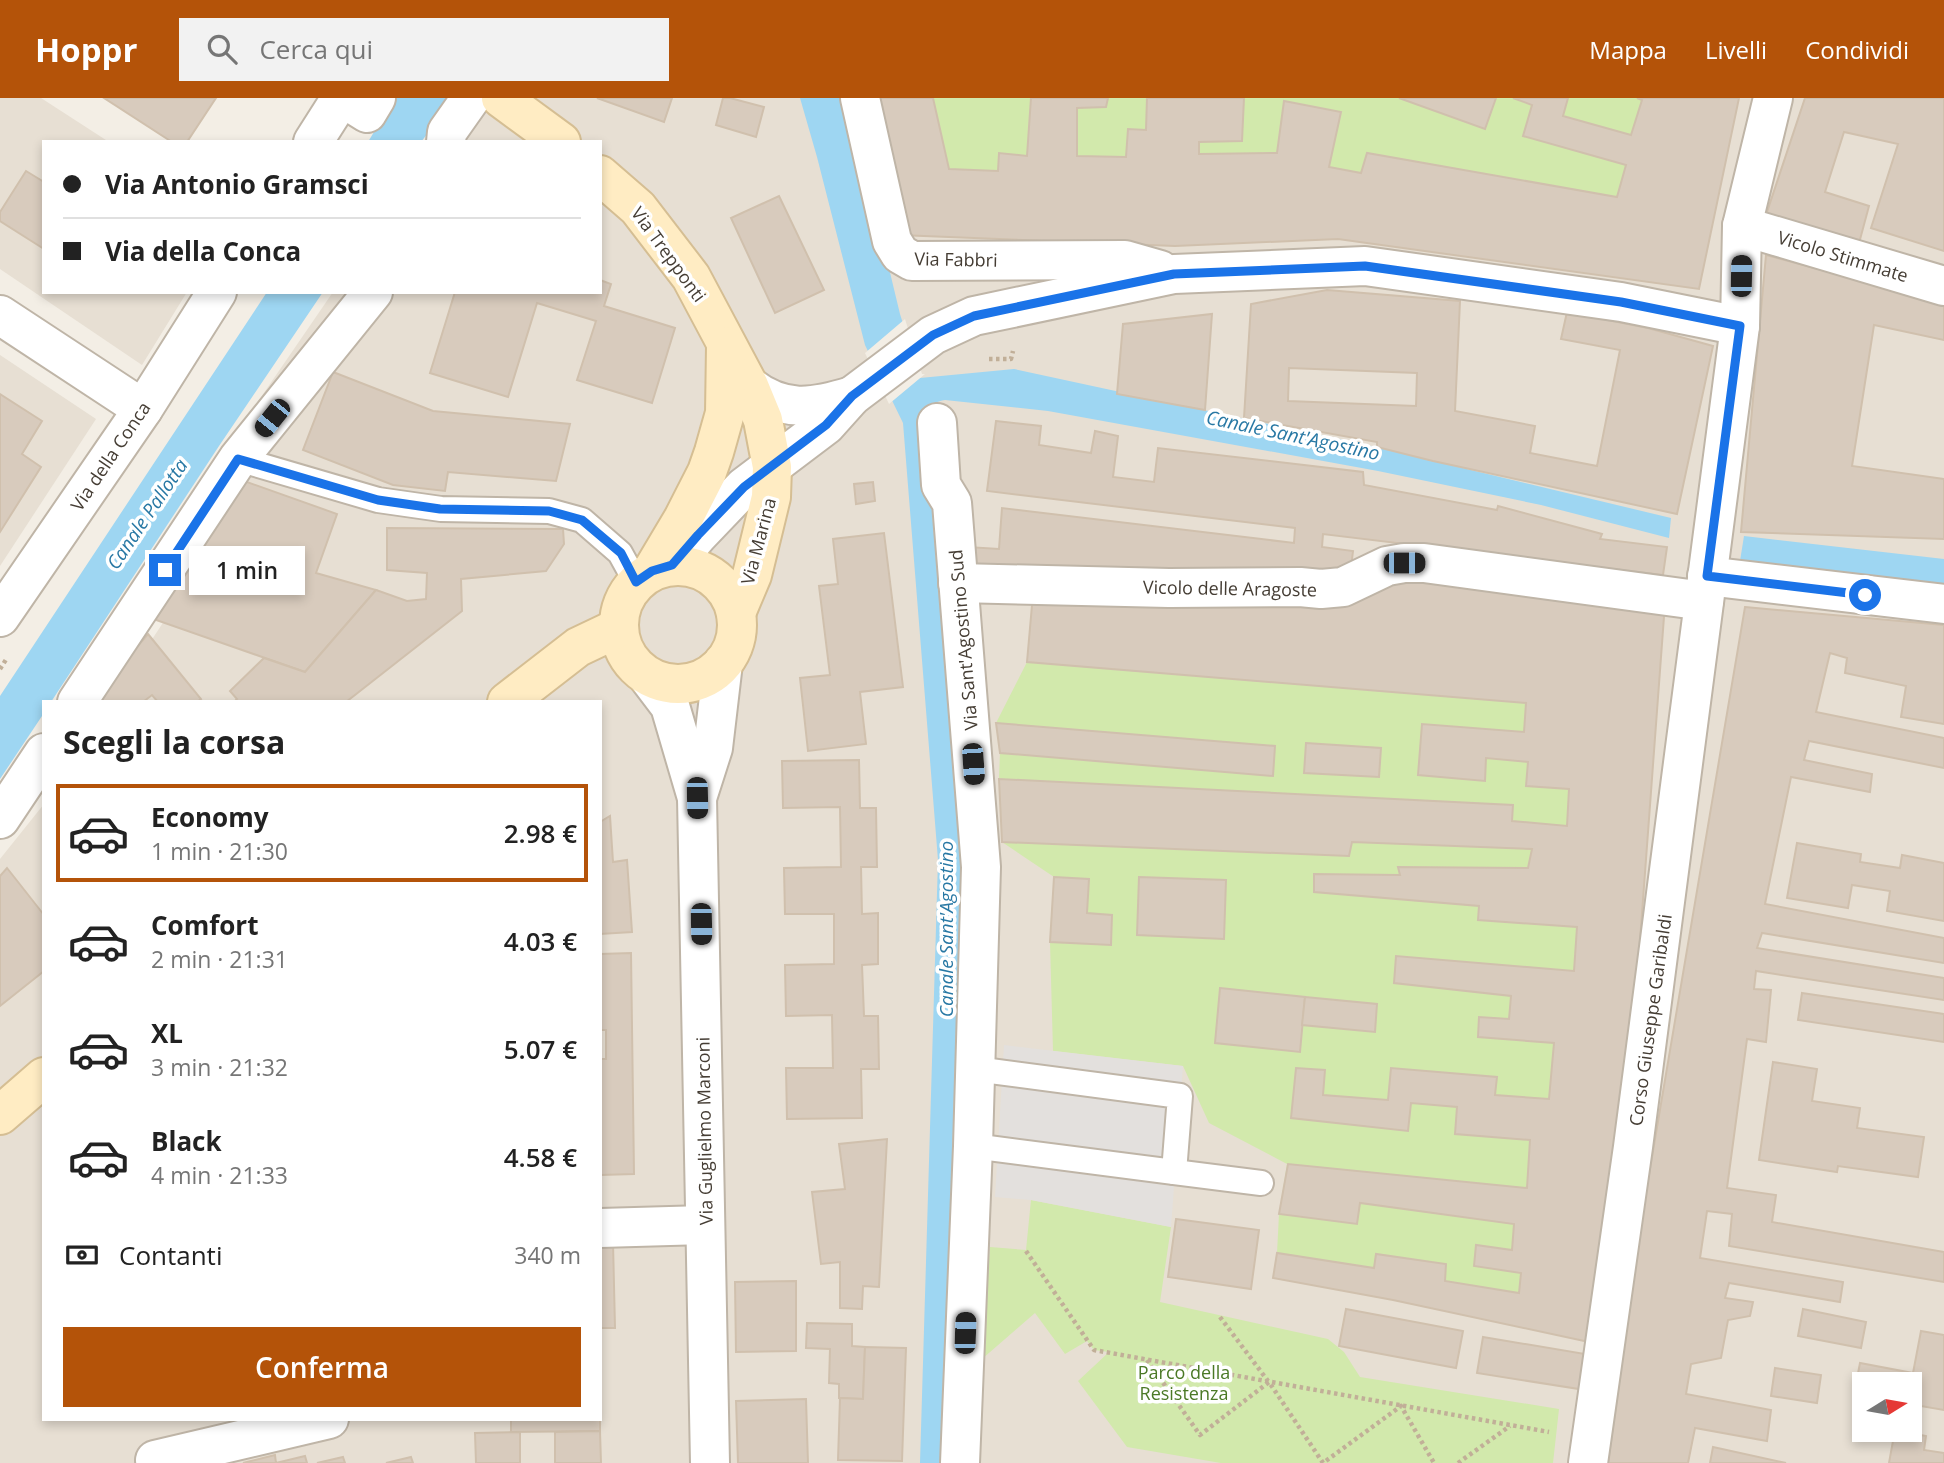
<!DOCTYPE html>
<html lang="it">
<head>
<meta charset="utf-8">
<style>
	:root { --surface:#fff; --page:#f2f2f2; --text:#222; --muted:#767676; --line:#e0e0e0; --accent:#b45309 }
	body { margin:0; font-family:"Open Sans",sans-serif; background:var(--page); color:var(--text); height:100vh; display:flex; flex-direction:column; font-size:26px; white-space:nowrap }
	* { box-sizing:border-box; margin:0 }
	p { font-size:23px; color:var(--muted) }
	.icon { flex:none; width:38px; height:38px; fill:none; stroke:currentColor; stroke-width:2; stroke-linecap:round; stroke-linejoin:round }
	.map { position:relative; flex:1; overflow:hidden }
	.side { position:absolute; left:42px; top:602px; width:560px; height:721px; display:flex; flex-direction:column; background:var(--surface); border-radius:0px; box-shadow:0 4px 10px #0003 }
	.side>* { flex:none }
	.banner { position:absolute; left:42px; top:42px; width:560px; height:154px; border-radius:0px; box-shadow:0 4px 10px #0003; display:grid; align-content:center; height:154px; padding:0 21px; background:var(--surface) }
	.needle { width:46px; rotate:79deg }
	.controls { position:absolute; left:1852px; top:1274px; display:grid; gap:14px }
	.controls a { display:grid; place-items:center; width:70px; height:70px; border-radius:0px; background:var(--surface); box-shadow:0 4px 10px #0003; font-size:35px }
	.end { position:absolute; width:32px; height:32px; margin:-16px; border:9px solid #1a73e8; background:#fff; box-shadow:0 0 0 4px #fff }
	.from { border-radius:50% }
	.bubble { position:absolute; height:49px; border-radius:0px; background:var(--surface); box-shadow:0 4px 10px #0003; font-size:23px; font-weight:600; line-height:49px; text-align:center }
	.car { position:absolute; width:21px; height:42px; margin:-21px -10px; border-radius:9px; box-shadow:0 0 5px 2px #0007; background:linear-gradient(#222 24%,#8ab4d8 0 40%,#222 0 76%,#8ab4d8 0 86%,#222 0) }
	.banner b { display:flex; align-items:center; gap:24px; height:66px; font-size:26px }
	.banner b+b { border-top:2px solid var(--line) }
	.banner i { width:18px; height:18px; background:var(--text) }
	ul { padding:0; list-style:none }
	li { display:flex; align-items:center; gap:21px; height:98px; margin:0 14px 10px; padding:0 7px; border:4px solid transparent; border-radius:0px }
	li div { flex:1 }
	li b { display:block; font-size:26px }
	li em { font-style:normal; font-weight:600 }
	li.active { border-color:var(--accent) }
	li>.icon { width:63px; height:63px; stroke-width:1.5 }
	h2 { padding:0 21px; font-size:32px; line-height:84px }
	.pay { display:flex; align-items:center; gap:18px; height:77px; padding:0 21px; font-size:26px }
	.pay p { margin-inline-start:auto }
	.action { display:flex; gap:14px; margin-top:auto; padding:14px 21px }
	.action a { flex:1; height:80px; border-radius:0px; background:var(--accent); color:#fff; font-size:28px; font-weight:600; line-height:80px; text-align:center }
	header { display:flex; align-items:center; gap:42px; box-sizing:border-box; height:98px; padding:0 35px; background:var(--accent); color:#fff }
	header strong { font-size:33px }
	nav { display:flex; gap:38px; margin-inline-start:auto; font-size:24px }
	.search { width:490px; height:63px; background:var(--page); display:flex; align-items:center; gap:18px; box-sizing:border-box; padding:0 24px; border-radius:0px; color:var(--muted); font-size:26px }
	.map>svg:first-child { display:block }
</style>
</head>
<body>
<header>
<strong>Hoppr</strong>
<div class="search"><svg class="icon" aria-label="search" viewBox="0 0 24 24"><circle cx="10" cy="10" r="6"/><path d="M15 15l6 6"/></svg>Cerca qui</div>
<nav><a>Mappa</a><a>Livelli</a><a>Condividi</a></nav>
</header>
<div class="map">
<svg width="1944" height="1365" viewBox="0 0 1944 1365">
	<rect width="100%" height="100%" fill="#f3eee5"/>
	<g fill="#e7dfd3" fill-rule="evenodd">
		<path d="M0 0H41L109 44H44V194H187L142 267 0 171Z"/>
		<path d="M431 0H1944V1365H0V761L44 706V1321H600V604H111L248 395 213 369 333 194H600V44H434ZM1864 1286H1909V1332H1864Z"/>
		<path d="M0 257 96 321 0 468Z"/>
	</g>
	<g fill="#d2e9ac">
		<path d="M933 0H1645L1617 99 949 71Z"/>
		<path d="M1027 564 1526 605 1569 691 1567 728 1577 829 1574 873 1519 1195 1277 1155 1279 1116 1287 1066 1209 1025 1183 968 1053 953 1050 844 1054 779 1002 744 999 681 1000 655 996 625Z"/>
		<path d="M1031 1102 1171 1129 1160 1204 1328 1241 1344 1254 1360 1279 1559 1311 1553 1365H1221L1127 1349 1078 1283 1109 1254 1094 1252 1087 1243 1065 1256 1035 1215 982 1261 990 1149 1026 1152Z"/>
	</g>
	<path fill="#e3e0dd" d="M1004 947 1183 968 1171 1129 1031 1102 995 1099Z"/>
	<g fill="#9ed6f2">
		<path d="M394 0H455L421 44H368Z"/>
		<path d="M800 0H848L900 216 920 280 1014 271 1371 348 1671 420 1669 440 1541 407 1378 373 1048 313 945 302C929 304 926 315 925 328L961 765 943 1365H920L938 762 903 325 865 247 817 59Z"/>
		<path d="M267 194H323L219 348 51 604H44V615L0 681V598Z"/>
		<path d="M1744 438 1944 461V487L1740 463Z"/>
	</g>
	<path fill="#f3eee5" d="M905 221 922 276H925L889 306 865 255Z"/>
	<g fill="#d8cbbd" stroke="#d0c0ad" stroke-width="2" fill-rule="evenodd">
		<path d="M104 0H216L187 44H172Z"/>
		<path d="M597 0H672L664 24Z"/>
		<path d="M723 0H730L764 9 756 39 716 27Z"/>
		<path d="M869 0H933L949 71 998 73 999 55 1027 58 1031 0H1108L1106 9 1077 10V58L1126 59 1128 31 1146 32 1147 0H1244L1242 43 1199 44V56L1277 55 1284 3 1341 14 1329 69 1361 75 1367 55 1617 99 1626 67 1523 38 1532 7 1513 0H1568L1563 18 1631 37 1642 2 1637 0H1739L1699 191 1338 141 1175 148 899 137Z"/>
		<path d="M1399 0H1496L1485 31Z"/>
		<path d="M1805 0H1944V153L1871 130 1898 46 1844 34 1825 94 1869 108 1858 149 1766 117Z"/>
		<path d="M26 73 44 84V151L0 123V114Z"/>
		<path d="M779 98 824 192 775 215 731 120Z"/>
		<path d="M1766 157 1944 205V242L1874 227 1852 368 1944 381V441L1741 434Z"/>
		<path d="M600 182 611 186 604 208 675 230 652 305 577 282 596 223 537 205 508 299 430 275 455 194H600Z"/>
		<path d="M1327 192 1460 203 1455 313 1535 328 1530 355 1597 368 1620 252 1561 241 1567 214 1648 230 1713 248 1677 416 1433 363 1377 349V344L1244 320 1251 206ZM1289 270 1417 275 1416 308 1288 303Z"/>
		<path d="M1212 216 1205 312 1117 296 1123 226Z"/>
		<path d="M333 274 433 313 570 326 556 383 448 374 445 393 393 387 303 352Z"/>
		<path d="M0 296 42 323 22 356 41 369 0 434Z"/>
		<path d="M996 323 1041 328 1039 347 1091 355 1095 333 1118 338 1113 379 1154 384 1158 350 1363 374 1364 387 1497 412 1498 408 1602 436 1600 441 1667 449 1663 477 1323 436 1322 449 1353 453 1349 485 970 481 968 449 999 451 1002 410 1294 445 1295 430 987 393Z"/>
		<path d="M230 378 337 416 316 475 376 492 305 574 139 516Z"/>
		<path d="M873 384 875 403 856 406 854 386Z"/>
		<path d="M387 430 563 431 564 446 546 473 461 481 462 513 346 604H234L237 601 230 593 264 560 305 574 376 492 407 503 426 501 427 475 387 472Z"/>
		<path d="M884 435 903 589 860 594 866 646 808 653 800 580 830 577 819 488 838 486 833 441Z"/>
		<path d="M1417 472 1665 505 1634 923 1589 1244 1393 1202 1273 1180 1277 1155 1374 1170 1376 1156 1446 1166 1445 1183 1519 1195 1521 1175 1474 1168 1476 1147 1512 1152 1514 1126 1360 1105 1357 1126 1279 1116 1288 1066 1527 1090 1530 1042 1455 1036 1457 1009 1411 1005 1408 1033 1291 1020 1296 970 1325 972 1323 997 1388 1002 1391 970 1497 979 1495 997 1549 1001 1554 945 1478 939 1479 919 1509 921 1511 898 1394 885 1396 858 1574 873 1577 829 1478 822 1479 808 1314 794V776L1400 777 1398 769 1528 770 1532 751 1352 744 1349 758 1002 744 999 681 1513 707 1512 723 1567 728 1569 691 1526 688 1528 664 1486 660 1485 683 1418 677 1422 626 1524 634 1526 605 1027 564 1033 496Z"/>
		<path d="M1745 509 1944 527V626L1901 619 1906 588 1845 575 1847 560 1830 555 1816 614 1944 640V670L1809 643 1804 662 1872 676 1870 694 1791 679 1765 806 1944 840V865L1762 835 1757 850 1944 880V902L1756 873 1754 891 1771 892 1766 944 1747 941 1727 1090 1776 1097 1772 1124 1944 1154V1184L1729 1148 1732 1116 1707 1113 1700 1160 1843 1184 1840 1204 1729 1185 1725 1200 1753 1204 1750 1218 1728 1222 1721 1260 1691 1266 1686 1296 1771 1312 1767 1343 1695 1330 1688 1365H1608L1642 1118Z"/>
		<path d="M148 536 201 601 197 604H158L152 597 143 604H90Z"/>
		<path d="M996 625 1275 648 1273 678 1000 655Z"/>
		<path d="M1306 645 1381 650 1379 679 1304 675Z"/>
		<path d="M859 662 860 710H876L877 769H861L862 816 878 815V866L862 867 864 918H878L879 971H861L862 1020 787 1021 786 970H833L832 917 786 918 785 867 834 866V816H785L784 770 841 769 840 709 783 710 782 663Z"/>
		<path d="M610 718 613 764 627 762 632 834 600 836V724Z"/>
		<path d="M1797 745 1861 756 1860 764 1900 770 1902 757 1944 765V823L1887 813 1890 793 1852 787 1848 810 1787 800Z"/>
		<path d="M7 770 44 817V873L0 908V778Z"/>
		<path d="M1054 779 1089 781 1087 815 1112 817 1111 847 1050 844Z"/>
		<path d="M1139 779 1226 782 1224 841 1137 837Z"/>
		<path d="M631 855 634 1076 600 1077V961H606V932H600V856Z"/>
		<path d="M1220 890 1305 899 1300 954 1215 945Z"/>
		<path d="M1802 895 1944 916V944L1798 922Z"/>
		<path d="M1305 899 1377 906 1375 934 1302 927Z"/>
		<path d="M1773 964 1817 971 1812 1003 1860 1010 1857 1030 1924 1039 1918 1079 1838 1068 1837 1074 1759 1062Z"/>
		<path d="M887 1041 879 1189 863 1188 862 1211 840 1210V1164L821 1166 812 1094 845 1091 839 1046Z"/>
		<path d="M1176 1121 1259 1132 1251 1191 1168 1179Z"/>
		<path d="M600 1145H613L615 1230H600Z"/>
		<path d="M796 1183V1253L736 1254 735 1184Z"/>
		<path d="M1346 1211 1463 1233 1456 1270 1339 1248Z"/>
		<path d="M1803 1211 1866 1224 1861 1250 1798 1238Z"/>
		<path d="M807 1225 852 1226V1248L865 1249 863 1301 839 1300V1286L829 1285 830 1251 806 1250Z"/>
		<path d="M1921 1233 1944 1237V1312L1909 1306V1286H1864V1298L1854 1296 1860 1265 1913 1275Z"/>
		<path d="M1483 1239 1585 1256 1579 1291 1477 1275Z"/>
		<path d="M865 1249 906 1250 902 1363 838 1362 840 1300 863 1301Z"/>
		<path d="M1775 1270 1821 1277 1817 1305 1771 1298Z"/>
		<path d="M806 1301 808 1365H738L736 1303Z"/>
		<path d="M511 1321H600V1333L511 1334Z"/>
		<path d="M1895 1332 1926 1338 1924 1352 1944 1355V1365H1889Z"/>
		<path d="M600 1333 601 1365H555V1334Z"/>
		<path d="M520 1334V1365H476L475 1335Z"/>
		<path d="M1713 1349 1786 1365H1710Z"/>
		<path d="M275 1357 276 1365 305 1358 307 1365H243Z"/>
		<path d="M343 1359 345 1365H317Z"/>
		<path d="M411 1359 413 1365H386Z"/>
	</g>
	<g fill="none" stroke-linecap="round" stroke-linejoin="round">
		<g stroke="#bfb5a7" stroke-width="28">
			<g id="lane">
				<path d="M238 361 378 402 441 411 549 413 582 422 620 455 636 484"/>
				<path d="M973 1048 1174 1074 1180 998 975 971"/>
				<path d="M1174 1074 1261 1085"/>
			</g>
		</g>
		<g stroke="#bfb5a7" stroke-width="42">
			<g id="street">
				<path d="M343 0 367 15 376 0"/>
				<path d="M860 0 892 143 900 156 912 163 1125 162 1160 172"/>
				<path d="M313 44 341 0"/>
				<path d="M446 44 447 34 471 0"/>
				<path d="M1742 128 1944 188"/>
				<path d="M0 217 143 311"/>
				<path d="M749 288C783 315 813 310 852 298"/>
				<path d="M937 325 941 387 952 405 981 769 973 1048 960 1365"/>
				<path d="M672 467 698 437 744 389 826 327 852 298 933 237 974 218 1174 176 1365 168 1621 204 1740 228"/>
				<path d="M1707 478 1944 506"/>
				<path d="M958 485 1169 490 1300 489 1321 491 1343 489 1387 468 1404 465H1424L1704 503"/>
				<path d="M0 519 143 311 217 194"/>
				<path d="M648 579 670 608 697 700 710 1365"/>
				<path d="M77 604 238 361 373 194"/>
				<path d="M697 700 713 650 723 565"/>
				<path d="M0 721 44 655"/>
				<path d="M600 1130 705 1127"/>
				<path d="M155 1362 329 1321"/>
				<path d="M1588 1365 1633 1049 1740 228 1742 128 1773 0"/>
			</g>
		</g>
		<g stroke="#d5be93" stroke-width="42">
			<g id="secondary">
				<path d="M501 0 561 44"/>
				<path d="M600 77 638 110 691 179 749 288 763 322 772 369 771 399 752 477 736 515"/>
				<circle cx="678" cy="527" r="59"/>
				<path d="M652 473 683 421 707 374 714 354 725 315 726 248"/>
				<path d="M507 604 578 549 618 530"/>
				<path d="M0 1017 44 979"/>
			</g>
		</g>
		<g stroke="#c1af98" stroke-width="4.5" stroke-dasharray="3.5 3.5" stroke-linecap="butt">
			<path d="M989 261H1011L1013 253"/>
			<path d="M0 571 7 560"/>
			<path d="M1026 1153 1094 1252 1549 1334"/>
			<path d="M1220 1219 1268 1283"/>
			<path d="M1147 1262 1200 1337 1269 1284 1323 1365 1401 1308 1434 1365"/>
			<path d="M1458 1365 1510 1328"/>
		</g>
		<use href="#lane" stroke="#fff" stroke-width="24"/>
		<use href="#street" stroke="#fff" stroke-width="38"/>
		<use href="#secondary" stroke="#ffecc3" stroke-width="38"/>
	</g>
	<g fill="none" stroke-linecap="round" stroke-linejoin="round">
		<path stroke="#1a73e8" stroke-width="9" d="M165 472 238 361 378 402 440 411 549 413 582 422 621 455 636 484 652 473 672 467 698 437 744 389 826 327 852 298 933 237 974 218 1174 176 1365 168 1621 204 1740 228 1707 478 1865 497"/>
	</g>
	<g text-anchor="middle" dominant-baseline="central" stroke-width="7" stroke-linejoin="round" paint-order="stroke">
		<g font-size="18" fill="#453d34" stroke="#fff">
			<text transform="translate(669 156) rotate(54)">Via Trepponti</text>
			<text transform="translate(1843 158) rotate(17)">Vicolo Stimmate</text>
			<text transform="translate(956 161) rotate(1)">Via Fabbri</text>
			<text transform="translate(110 358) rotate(-56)">Via della Conca</text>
			<text transform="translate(758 443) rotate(-75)">Via Marina</text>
			<text transform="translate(1230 490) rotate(1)">Vicolo delle Aragoste</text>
			<text transform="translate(963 542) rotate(-95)">Via Sant'Agostino Sud</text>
			<text transform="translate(1650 922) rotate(-82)">Corso Giuseppe Garibaldi</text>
			<text transform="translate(704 1033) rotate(-91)">Via Guglielmo Marconi</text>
		</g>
		<g font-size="18" fill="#4b7926" stroke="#fff">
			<text x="1184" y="1274">Parco della<tspan x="1184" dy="21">Resistenza</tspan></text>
		</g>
		<g font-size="19" font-style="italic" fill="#2878a4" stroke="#fff">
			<text transform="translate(1293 337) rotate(12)">Canale Sant'Agostino</text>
			<text transform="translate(147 416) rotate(-56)">Canale Pallotta</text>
			<text transform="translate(946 831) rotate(-90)">Canale Sant'Agostino</text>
		</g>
	</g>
</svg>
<div class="controls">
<a><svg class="needle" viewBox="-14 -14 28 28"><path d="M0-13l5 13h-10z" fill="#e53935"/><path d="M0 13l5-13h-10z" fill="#767676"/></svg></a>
</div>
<i class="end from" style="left:1865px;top:497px"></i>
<i class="end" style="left:165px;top:472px"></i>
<div class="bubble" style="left:189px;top:448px;width:116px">1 min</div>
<i class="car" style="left:1741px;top:178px;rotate:1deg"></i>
<i class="car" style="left:272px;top:320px;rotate:219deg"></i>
<i class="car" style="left:1404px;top:465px;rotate:90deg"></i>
<i class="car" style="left:973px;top:666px;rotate:176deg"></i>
<i class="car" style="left:697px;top:700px;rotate:179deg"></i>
<i class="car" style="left:701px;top:826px;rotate:179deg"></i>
<i class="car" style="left:965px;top:1235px;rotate:2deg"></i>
<div class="banner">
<b><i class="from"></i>Via Antonio Gramsci</b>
<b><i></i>Via della Conca</b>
</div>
<section class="side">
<h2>Scegli la corsa</h2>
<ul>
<li class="active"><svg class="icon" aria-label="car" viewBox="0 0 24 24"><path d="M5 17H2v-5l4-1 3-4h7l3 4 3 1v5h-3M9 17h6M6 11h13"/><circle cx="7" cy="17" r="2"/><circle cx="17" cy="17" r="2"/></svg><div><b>Economy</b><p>1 min · 21:30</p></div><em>2.98 €</em></li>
<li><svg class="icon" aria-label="car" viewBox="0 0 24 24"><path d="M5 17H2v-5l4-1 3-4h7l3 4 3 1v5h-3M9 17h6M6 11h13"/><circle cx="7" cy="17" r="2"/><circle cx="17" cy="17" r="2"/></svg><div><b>Comfort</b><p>2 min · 21:31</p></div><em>4.03 €</em></li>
<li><svg class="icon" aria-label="car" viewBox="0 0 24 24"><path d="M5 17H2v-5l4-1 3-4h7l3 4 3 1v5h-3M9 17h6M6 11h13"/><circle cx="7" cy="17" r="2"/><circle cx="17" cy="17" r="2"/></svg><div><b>XL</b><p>3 min · 21:32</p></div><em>5.07 €</em></li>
<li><svg class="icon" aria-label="car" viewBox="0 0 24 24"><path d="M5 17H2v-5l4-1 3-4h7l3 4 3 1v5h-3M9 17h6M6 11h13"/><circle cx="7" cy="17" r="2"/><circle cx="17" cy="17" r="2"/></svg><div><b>Black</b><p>4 min · 21:33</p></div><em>4.58 €</em></li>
</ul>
<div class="pay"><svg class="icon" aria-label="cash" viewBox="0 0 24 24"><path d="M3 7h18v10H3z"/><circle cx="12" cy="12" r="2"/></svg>Contanti<p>340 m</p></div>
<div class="action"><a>Conferma</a></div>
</section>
</div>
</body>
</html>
